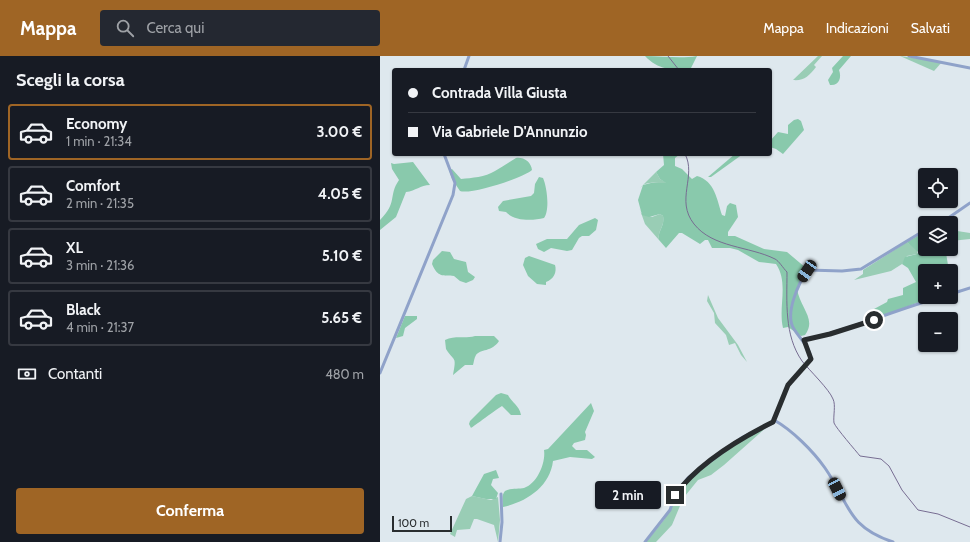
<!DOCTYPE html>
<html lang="it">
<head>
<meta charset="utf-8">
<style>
	:root { --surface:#171b24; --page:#242831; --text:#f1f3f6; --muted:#9ea1a6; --line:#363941; --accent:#9f6525 }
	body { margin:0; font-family:Cabin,sans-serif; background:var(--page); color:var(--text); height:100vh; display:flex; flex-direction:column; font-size:15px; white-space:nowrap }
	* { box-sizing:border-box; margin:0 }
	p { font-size:13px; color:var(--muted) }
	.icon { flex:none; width:22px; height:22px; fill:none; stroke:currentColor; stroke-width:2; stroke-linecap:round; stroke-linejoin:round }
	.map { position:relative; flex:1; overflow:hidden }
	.side { display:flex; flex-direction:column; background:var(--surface); width:380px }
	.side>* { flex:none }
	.hud { position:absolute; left:12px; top:12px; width:380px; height:88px; border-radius:4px; box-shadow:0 1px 3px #0004; display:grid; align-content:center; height:88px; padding:0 16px; background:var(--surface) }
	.buttons { position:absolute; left:538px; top:112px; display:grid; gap:8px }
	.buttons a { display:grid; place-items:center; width:40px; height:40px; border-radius:4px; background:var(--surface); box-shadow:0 1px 3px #0004; font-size:20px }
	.scale { position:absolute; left:12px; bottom:10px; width:60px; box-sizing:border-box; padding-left:4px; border:2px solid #292d2f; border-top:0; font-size:11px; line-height:14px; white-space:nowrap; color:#292d2f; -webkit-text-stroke:3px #dee8ee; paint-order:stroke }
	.end { position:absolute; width:18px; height:18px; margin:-9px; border:5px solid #292d2f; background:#fff; box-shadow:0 0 0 2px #fff }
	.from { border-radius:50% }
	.bubble { position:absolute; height:28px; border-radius:4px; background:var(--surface); box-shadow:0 1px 3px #0004; font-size:13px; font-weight:700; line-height:28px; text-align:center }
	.car { position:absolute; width:12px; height:24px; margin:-12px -6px; border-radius:5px; box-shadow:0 0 3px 1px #0007; background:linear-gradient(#222 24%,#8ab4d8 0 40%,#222 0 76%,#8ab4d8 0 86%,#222 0) }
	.hud b { display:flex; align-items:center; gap:14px; height:38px; font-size:15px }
	.hud b+b { border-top:1px solid var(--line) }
	.hud i { width:10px; height:10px; background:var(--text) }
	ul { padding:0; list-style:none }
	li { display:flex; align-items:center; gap:12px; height:56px; margin:0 8px 6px; padding:0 8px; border:2px solid var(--line); border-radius:4px }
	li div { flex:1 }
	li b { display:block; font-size:15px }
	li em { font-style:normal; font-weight:700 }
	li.current { border-color:var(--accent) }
	li>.icon { width:36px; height:36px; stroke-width:1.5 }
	h2 { padding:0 16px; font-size:18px; line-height:48px }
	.pay { display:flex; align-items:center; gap:10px; height:44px; padding:0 16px; font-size:15px }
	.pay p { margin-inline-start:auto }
	.button { display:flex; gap:8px; margin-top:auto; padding:8px 16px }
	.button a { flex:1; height:46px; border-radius:4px; background:var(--accent); color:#fff; font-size:16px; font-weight:700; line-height:46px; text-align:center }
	header { display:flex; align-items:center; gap:24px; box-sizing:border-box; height:56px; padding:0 20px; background:var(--accent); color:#fff }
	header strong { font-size:19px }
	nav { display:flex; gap:22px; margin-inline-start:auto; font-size:14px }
	.search { width:280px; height:36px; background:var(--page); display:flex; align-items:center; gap:10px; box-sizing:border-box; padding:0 14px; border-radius:4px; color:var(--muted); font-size:15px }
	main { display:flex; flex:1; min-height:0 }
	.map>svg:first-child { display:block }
</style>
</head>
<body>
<header>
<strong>Mappa</strong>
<div class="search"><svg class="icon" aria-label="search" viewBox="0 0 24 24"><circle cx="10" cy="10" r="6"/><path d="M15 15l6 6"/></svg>Cerca qui</div>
<nav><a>Mappa</a><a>Indicazioni</a><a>Salvati</a></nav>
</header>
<main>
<section class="side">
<h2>Scegli la corsa</h2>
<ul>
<li class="current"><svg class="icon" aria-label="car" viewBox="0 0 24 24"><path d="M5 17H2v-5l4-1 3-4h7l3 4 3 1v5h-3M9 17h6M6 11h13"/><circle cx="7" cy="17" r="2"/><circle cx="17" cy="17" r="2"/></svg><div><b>Economy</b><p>1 min · 21:34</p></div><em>3.00 €</em></li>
<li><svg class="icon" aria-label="car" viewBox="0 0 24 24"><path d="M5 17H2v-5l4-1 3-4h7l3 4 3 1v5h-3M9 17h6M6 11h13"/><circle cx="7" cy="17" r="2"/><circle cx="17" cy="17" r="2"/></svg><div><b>Comfort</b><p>2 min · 21:35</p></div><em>4.05 €</em></li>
<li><svg class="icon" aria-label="car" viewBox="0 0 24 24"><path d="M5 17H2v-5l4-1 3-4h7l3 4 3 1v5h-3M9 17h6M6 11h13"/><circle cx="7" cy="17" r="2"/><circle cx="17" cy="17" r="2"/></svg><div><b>XL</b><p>3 min · 21:36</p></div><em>5.10 €</em></li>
<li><svg class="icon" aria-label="car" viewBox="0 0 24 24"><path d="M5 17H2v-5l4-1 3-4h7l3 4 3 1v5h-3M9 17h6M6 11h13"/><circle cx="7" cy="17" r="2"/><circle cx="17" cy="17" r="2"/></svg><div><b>Black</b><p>4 min · 21:37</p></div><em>5.65 €</em></li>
</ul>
<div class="pay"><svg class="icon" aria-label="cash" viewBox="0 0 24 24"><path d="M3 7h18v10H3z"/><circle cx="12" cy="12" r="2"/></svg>Contanti<p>480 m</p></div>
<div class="button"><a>Conferma</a></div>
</section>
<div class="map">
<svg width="590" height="486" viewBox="0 0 590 486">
	<rect width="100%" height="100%" fill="#dee8ee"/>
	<g fill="#99cdb5">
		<path d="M438 0H442L434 9 436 11C429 20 424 25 413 24Z"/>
		<path d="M520 0 562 6 554 15Z"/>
		<path d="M276 116 280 123 287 127C278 128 266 124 260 132Z"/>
		<path d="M259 151 261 157 272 161 280 158 283 160C285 171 277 175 279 184L265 168Z"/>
		<path d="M571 174 590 177V183L571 185Z"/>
		<path d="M527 186 537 194V198L527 200 522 208 511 215 474 224 483 218V214Z"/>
		<path d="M328 239 338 262 358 289 367 306 361 299 355 287 349 289 346 279 335 267 334 257 327 245Z"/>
		<path d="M388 370 344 409 331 419 318 424 305 440 299 437C320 407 355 386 388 370Z"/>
		<path d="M92 440 111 444 118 441 120 464 118 486 114 469 97 463H94L90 473 77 474 75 481 70 478 86 443Z"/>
		<path d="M298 440 305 443 302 445 292 469 276 486H266L284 464Z"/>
	</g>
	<g fill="#89c9ac">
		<path d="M265 0C283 0 300 3 317 0L310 14C292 14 278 14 265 0Z"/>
		<path d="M463 0H471L459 14C462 22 459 30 450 29L448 24 453 16 452 12Z"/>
		<path d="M418 63 421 65 424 74 403 98 396 93 390 91V85L398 76 408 78V69L414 64Z"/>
		<path d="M283 98H300L295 102V110L302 113 312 123 317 120C335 125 337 144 342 159L345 160 347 150 350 147 356 149 358 161 348 176V180H355L384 193 407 196 426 212 427 214 417 233C420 252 437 263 425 279L421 280 408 271 403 272C398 251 409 227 396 208L379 206 358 194 350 192H332L328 184H325L320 188 302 177H299L286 192 279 184C277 175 285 171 283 160L280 158 269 161 262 159 258 144 263 129 271 127H286L280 123 276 116 284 109Z"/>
		<path d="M355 98H363L331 121H328Z"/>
		<path d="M136 102C144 101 151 106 152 114 143 122 90 139 80 135L72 123 69 114 72 113 81 123C92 122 105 121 115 115 122 111 129 106 136 102Z"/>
		<path d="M33 106 50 129C40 129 36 135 26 136L16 161 0 174V164C18 146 8 140 19 124L12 113 11 107 14 108Z"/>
		<path d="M159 121 163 122C167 131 170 154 164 162 152 165 134 165 126 156L119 155 118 151 123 145 151 140 154 137 155 128Z"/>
		<path d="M215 162 218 164 216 174 209 180H202L199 182 192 194 187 195 171 192 164 196 158 193 156 188 167 183H187L199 169Z"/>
		<path d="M545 176V193H570L566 194V197L569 215H545V231L542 245 497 262 493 256 494 253 507 246 508 243 523 239V232L536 226 528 212 522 208 525 201 537 198 538 196 527 186Z"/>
		<path d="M62 195 70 196 74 203 86 206 88 216 95 221 93 224 86 227 80 225 74 220C63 219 58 222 52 208L53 204Z"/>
		<path d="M149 200 175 209C177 216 174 223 166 226V229L157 228 148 220 143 209 145 202Z"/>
		<path d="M25 260H37V263L25 272 23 280 16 282Z"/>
		<path d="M95 280H114L119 285C112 296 100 293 96 299 94 302 94 306 93 309H85L73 319C77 299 74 306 66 293L65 284C75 279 85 283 95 280Z"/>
		<path d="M121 337 128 339C132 347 139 349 141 359H131L122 350C117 353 93 371 91 372L89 368 90 365 116 339Z"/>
		<path d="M211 347 214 355 205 376 206 379 205 384 194 387 192 390 196 394H207L215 401 212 403 190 401 173 405C170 431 146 446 123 451 123 446 121 439 125 435 130 432 139 433 144 432 157 428 166 407 164 394L168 393Z"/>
		<path d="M116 414 119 422 113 423 111 429 118 437 116 443H106L92 440 104 418Z"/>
	</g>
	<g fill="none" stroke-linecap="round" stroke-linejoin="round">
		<g stroke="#776d92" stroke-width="1">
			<path d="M288 0 299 14"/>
			<path d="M305 98C317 120 295 144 314 168 333 192 369 190 395 203 399 205 403 212 407 216 407 246 404 279 422 305 430 315 449 333 453 343 456 349 453 360 454 367 456 372 476 395 480 400L501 403 509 410 522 434 538 454 558 458 590 471"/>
		</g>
		<g stroke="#8fa2c9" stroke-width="3">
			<path d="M529 0 590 12"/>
			<path d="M84 14 89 0"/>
			<path d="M561 167 590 147"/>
			<path d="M571 238 590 232"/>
			<path d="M424 284C471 274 514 254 561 241"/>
			<path d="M0 317 73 139 75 127 64 98"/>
			<path d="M394 364C412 374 433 395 445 412 470 448 466 470 513 486"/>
			<path d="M120 486 122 466 121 438"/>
			<path d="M265 486 290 454 295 439 308 422 363 381 393 367 408 329 431 303C430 291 420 283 414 273 404 258 419 226 428 214L462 215 481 213 545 174"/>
		</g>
	</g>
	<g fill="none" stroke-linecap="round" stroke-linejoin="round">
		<path stroke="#292d2f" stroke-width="5" d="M295 439C317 409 359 383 393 366L408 329 431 303 424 284 450 278 494 264"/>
	</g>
</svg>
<div class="buttons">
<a><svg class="icon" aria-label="locate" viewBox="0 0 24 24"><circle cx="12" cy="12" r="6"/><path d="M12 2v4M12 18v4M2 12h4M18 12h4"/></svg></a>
<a><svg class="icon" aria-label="layers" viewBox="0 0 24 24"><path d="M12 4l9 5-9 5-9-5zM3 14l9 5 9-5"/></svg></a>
<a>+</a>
<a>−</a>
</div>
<div class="scale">100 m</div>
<i class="end from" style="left:494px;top:264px"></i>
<i class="end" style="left:295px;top:439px"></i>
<div class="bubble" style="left:215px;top:425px;width:66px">2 min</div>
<i class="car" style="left:427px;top:215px;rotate:214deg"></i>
<i class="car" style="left:457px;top:433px;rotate:153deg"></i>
<div class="hud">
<b><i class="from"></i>Contrada Villa Giusta</b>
<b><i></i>Via Gabriele D'Annunzio</b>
</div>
</div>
</main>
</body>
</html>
